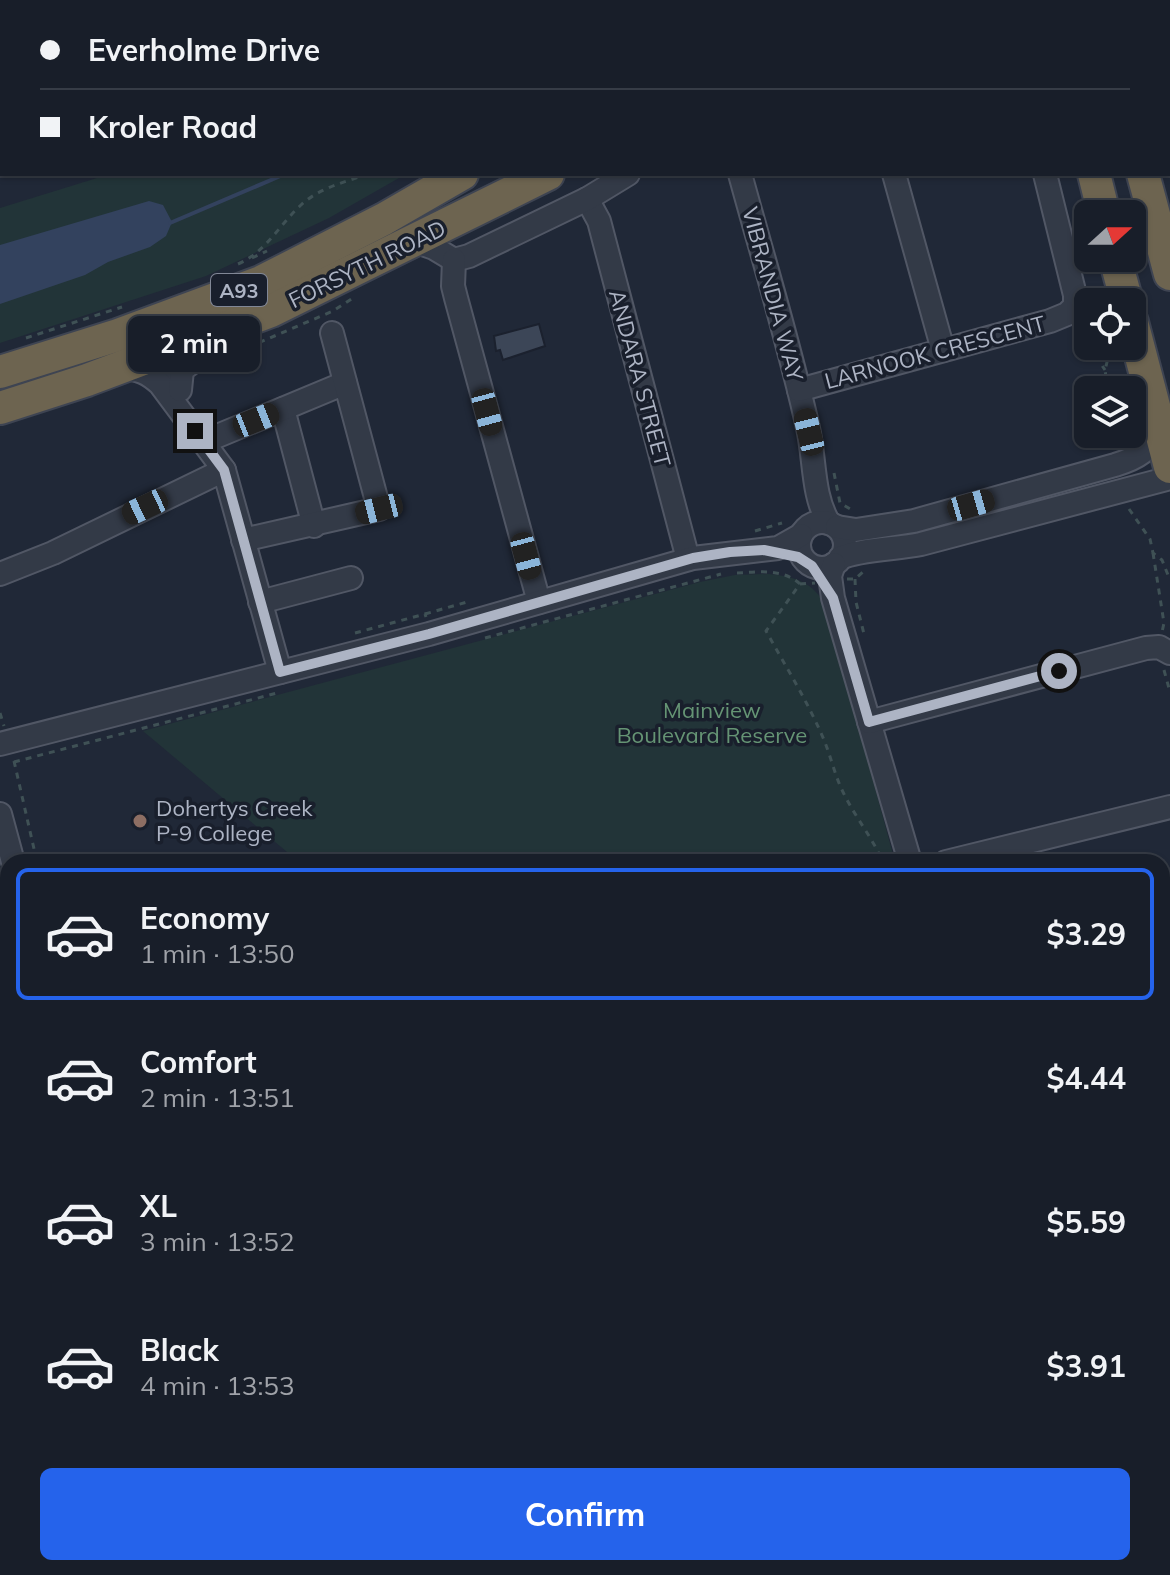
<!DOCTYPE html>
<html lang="en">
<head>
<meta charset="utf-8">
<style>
	:root { --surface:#181e29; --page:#252b35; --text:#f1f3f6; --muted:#9fa2a8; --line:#363c46; --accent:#2563eb }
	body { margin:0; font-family:Mulish,sans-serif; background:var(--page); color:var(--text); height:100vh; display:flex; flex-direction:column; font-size:30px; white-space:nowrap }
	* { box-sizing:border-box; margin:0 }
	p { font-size:26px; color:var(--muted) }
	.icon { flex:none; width:44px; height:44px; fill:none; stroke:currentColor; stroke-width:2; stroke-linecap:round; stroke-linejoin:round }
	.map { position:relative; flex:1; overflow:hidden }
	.drawer { position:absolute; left:0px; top:854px; width:1170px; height:722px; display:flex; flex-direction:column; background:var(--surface); border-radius:24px 24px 0 0; box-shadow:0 2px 6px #0004,0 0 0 2px var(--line) }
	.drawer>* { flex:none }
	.banner { position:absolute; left:0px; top:0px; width:1170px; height:176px; box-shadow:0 2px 6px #0004,0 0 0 2px var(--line); display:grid; align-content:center; height:176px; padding:0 40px; background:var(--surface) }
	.needle { width:52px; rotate:69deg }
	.fabs { position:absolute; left:1074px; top:200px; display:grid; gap:16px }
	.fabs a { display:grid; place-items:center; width:72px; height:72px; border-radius:12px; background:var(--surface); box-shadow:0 2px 6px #0004,0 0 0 2px var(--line); font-size:40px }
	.end { position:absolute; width:36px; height:36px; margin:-18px; border:10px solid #adb4c4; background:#111; box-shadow:0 0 0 4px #111 }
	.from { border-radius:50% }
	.bubble { position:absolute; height:56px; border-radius:12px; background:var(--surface); box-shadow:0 2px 6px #0004,0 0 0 2px var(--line); font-size:26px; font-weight:700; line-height:56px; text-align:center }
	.car { position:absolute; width:24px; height:48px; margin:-24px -12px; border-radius:10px; box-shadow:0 0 6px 2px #0007; background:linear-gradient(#222 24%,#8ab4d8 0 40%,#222 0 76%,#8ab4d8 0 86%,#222 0) }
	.banner b { display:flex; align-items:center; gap:28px; height:76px; font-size:30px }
	.banner b+b { border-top:2px solid var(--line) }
	.banner i { width:20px; height:20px; background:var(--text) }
	ul { padding:14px 0 0; list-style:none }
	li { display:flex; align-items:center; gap:24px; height:132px; margin:0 16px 12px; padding:0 24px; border:4px solid transparent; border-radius:12px }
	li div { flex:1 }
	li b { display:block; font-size:30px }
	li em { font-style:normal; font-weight:700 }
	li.selected { border-color:var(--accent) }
	li>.icon { width:72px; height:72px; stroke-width:1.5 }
	.button { display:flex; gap:16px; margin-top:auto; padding:16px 40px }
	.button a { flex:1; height:92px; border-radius:12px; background:var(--accent); color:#fff; font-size:32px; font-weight:700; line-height:92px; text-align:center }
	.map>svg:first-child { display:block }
</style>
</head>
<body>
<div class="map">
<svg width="1170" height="1575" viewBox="0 0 1170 1575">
	<rect width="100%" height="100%" fill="#202837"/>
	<g fill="#223438">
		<path d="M110 174H406L329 218 206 276 0 343V208Z"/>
		<path d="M768 574C794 576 813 582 826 606L895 862H299L143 731 700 582 735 575Z"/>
		<path d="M1170 1449V1538L1162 1540V1451Z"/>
		<path d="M863 1568H1061L1037 1575H862Z"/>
	</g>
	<path fill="#33425e" d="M149 201 163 205 172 222 166 236 150 247 108 262 85 275 0 304V245Z"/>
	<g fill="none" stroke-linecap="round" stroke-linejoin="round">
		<g stroke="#33425e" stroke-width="4">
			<path d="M549 2 551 0"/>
			<path d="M170 223 285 174"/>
			<path d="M1162 1488 1170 1487"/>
			<path d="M906 1575 919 1568"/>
		</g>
	</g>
	<path fill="#3c4657" stroke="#1b212e" stroke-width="2" d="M539 324 545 346 503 360 500 350 496 351 494 336Z"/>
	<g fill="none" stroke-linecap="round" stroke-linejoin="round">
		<g stroke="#515765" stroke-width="26">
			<g id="minor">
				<path d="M705 2 708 0"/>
				<path d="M740 174C763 258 789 343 808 428 815 458 812 496 829 523"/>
				<path d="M894 174 943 350"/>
				<path d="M587 199 599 221 688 559"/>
				<path d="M414 241 434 248 454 260 469 256 587 199 628 174"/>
				<path d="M454 260 453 286 456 298 539 602"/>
				<path d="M159 340 168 350 179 387"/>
				<path d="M122 368C139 369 148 373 160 384L224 470 280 672"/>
				<path d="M180 390 182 370 227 336"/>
				<path d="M799 390 1050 321 1067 314 1075 306V295L1045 174"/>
				<path d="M283 409 314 526"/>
				<path d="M203 442 345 383"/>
				<circle cx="822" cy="545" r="23"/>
				<path d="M837 527 856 530 914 521 1115 465C1138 458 1149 451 1160 429"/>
				<path d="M243 540 379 509 332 333"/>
				<path d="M840 558C859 549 897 549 921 544L1170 478"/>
				<path d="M834 564 830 576 833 598 910 862"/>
				<path d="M0 574 53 553 224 470"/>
				<path d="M260 602 351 578"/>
				<path d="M869 722 1146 648 1159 647 1170 653"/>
				<path d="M0 744 429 634 693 558 778 548 801 535"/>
				<path d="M0 814 13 862"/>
				<path d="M946 862 1170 807"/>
				<path d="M1162 960 1170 957"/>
				<path d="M1162 1119 1170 1117"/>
				<path d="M1162 1221 1170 1248"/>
				<path d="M0 1354 8 1351"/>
				<path d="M1162 1439 1170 1437"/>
				<path d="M0 1528 8 1526"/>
				<path d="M37 1568 39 1575"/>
				<path d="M202 1568 204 1575"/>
				<path d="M368 1568 370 1575"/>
				<path d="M524 1568 526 1575"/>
				<path d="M679 1568 681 1575"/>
				<path d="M838 1568 843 1575"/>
				<path d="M1140 1575 1170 1567"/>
			</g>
		</g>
		<g stroke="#3e4452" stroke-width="36">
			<g id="highway">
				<path d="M1003 0 1006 2"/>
				<path d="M1049 0V2"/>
				<path d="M823 2 827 0"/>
				<path d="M941 2 946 0"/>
				<path d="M1098 2 1099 0"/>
				<path d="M1094 174 1104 214"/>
				<path d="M1143 174 1170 274"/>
				<path d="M1115 258 1127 302"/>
				<path d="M1132 322 1170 467"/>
				<path d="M0 372 118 335 261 282 384 219 462 174"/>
				<path d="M0 408 87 380 271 311 548 174"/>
			</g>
		</g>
		<g stroke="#3f5155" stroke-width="3" stroke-dasharray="6 6" stroke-linecap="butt">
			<path d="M1130 0V2"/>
			<path d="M635 2 637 0"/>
			<path d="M760 2 764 0"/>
			<path d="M1168 144 1170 152"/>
			<path d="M1078 227 1088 252"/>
			<path d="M252 258 267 251"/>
			<path d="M238 264C266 252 279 225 301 205 319 188 345 182 368 174"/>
			<path d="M1075 332 1082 330 1088 345"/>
			<path d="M26 338 122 307"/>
			<path d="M1089 346 1105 370"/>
			<path d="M237 352 333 311 356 296"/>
			<path d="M1108 390 1105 370 1111 346"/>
			<path d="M1112 448 1115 434"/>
			<path d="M834 473 840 503 852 510"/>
			<path d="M1129 509 1150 539 1153 553 1162 560 1170 580"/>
			<path d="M755 531 782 523"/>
			<path d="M1153 553 1164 623 1162 632"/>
			<path d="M737 573C759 572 782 568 800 584L766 631C786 667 808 702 824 740 831 757 835 776 843 792 855 817 872 837 883 862"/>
			<path d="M847 579H855L864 571"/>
			<path d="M855 579 856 602 864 634"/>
			<path d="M800 584 815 583"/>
			<path d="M425 614 467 602"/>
			<path d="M355 633 425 614 426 617"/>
			<path d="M485 638 721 574"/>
			<path d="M1164 670 1170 692"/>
			<path d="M0 713 4 726"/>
			<path d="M14 761 37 862"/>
			<path d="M14 762 281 692"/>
			<path d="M1162 1145 1170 1175"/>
			<path d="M1162 1269V1274"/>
			<path d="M1162 1322 1164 1327H1170"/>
			<path d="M1162 1524 1170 1521"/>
			<path d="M229 1568 231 1575"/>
			<path d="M1093 1568 1095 1575"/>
			<path d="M995 1575 1007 1568"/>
		</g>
		<use href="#minor" stroke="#333a47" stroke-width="22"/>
		<use href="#highway" stroke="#6d6450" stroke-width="32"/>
	</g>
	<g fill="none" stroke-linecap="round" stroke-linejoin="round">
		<path stroke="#adb4c4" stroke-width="10" d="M195 431 224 470 280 672 429 634 693 558 730 552 764 550 798 557 812 566 833 598 869 722 1059 671"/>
	</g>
	<circle fill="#8d6e63" stroke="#191f2c" stroke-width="3" cx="140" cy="821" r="8"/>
	<g text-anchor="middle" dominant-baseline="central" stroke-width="7" stroke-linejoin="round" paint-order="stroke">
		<rect fill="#191f2c" stroke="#818796" stroke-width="2" x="211" y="274" width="56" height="32" rx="6"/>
		<g font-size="20" font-weight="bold" fill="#adb4c4">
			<text x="239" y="290">A93</text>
		</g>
		<g font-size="22" fill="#adb4c4" stroke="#191f2c">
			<text transform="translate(367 264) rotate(-26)">FORSYTH ROAD</text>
			<text transform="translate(773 294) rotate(75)">VIBRANDIA WAY</text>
			<text transform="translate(935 352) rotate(-15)">LARNOOK CRESCENT</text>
			<text transform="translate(640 378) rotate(75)">ANDARA STREET</text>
		</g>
		<g font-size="22" fill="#659474" stroke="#191f2c">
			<text x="712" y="710">Mainview<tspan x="712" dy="25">Boulevard Reserve</tspan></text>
		</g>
		<g font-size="22" fill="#adb4c4" stroke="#191f2c" text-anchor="start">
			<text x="156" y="808">Dohertys Creek<tspan x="156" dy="25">P-9 College</tspan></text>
		</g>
	</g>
</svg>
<div class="fabs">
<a><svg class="needle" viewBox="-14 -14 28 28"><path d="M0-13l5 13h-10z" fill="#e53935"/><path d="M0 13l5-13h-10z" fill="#9fa2a8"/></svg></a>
<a><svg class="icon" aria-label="locate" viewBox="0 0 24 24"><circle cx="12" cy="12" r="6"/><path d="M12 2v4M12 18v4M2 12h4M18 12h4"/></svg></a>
<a><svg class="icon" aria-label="layers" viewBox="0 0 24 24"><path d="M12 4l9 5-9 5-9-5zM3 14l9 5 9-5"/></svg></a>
</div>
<i class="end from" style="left:1059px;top:671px"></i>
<i class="end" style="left:195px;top:431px"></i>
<div class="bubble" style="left:128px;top:316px;width:132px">2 min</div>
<i class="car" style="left:487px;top:412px;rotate:165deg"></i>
<i class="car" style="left:256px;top:420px;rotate:68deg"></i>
<i class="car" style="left:809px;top:432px;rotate:346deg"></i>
<i class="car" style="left:971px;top:505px;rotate:74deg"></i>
<i class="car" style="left:145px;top:507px;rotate:245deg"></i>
<i class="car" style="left:379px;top:509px;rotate:256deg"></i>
<i class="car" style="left:526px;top:556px;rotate:165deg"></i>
<div class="banner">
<b><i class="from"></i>Everholme Drive</b>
<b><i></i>Kroler Road</b>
</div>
<section class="drawer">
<ul>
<li class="selected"><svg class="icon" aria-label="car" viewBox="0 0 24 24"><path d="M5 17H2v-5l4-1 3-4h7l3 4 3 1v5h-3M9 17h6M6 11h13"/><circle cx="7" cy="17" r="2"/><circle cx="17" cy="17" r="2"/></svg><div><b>Economy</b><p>1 min · 13:50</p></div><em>$3.29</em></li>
<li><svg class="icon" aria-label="car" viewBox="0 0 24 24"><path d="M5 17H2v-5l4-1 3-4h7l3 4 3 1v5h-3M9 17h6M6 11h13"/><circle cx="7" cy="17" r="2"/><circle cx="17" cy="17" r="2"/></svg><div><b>Comfort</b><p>2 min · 13:51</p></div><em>$4.44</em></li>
<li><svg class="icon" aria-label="car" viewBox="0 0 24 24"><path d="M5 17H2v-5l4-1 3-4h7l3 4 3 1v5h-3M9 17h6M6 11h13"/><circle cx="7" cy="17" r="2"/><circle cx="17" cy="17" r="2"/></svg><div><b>XL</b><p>3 min · 13:52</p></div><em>$5.59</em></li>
<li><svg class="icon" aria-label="car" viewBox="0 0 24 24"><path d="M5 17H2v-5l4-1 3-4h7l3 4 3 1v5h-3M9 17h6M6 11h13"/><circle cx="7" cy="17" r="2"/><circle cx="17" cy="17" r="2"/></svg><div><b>Black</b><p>4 min · 13:53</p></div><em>$3.91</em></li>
</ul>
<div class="button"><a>Confirm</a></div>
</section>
</div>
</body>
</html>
